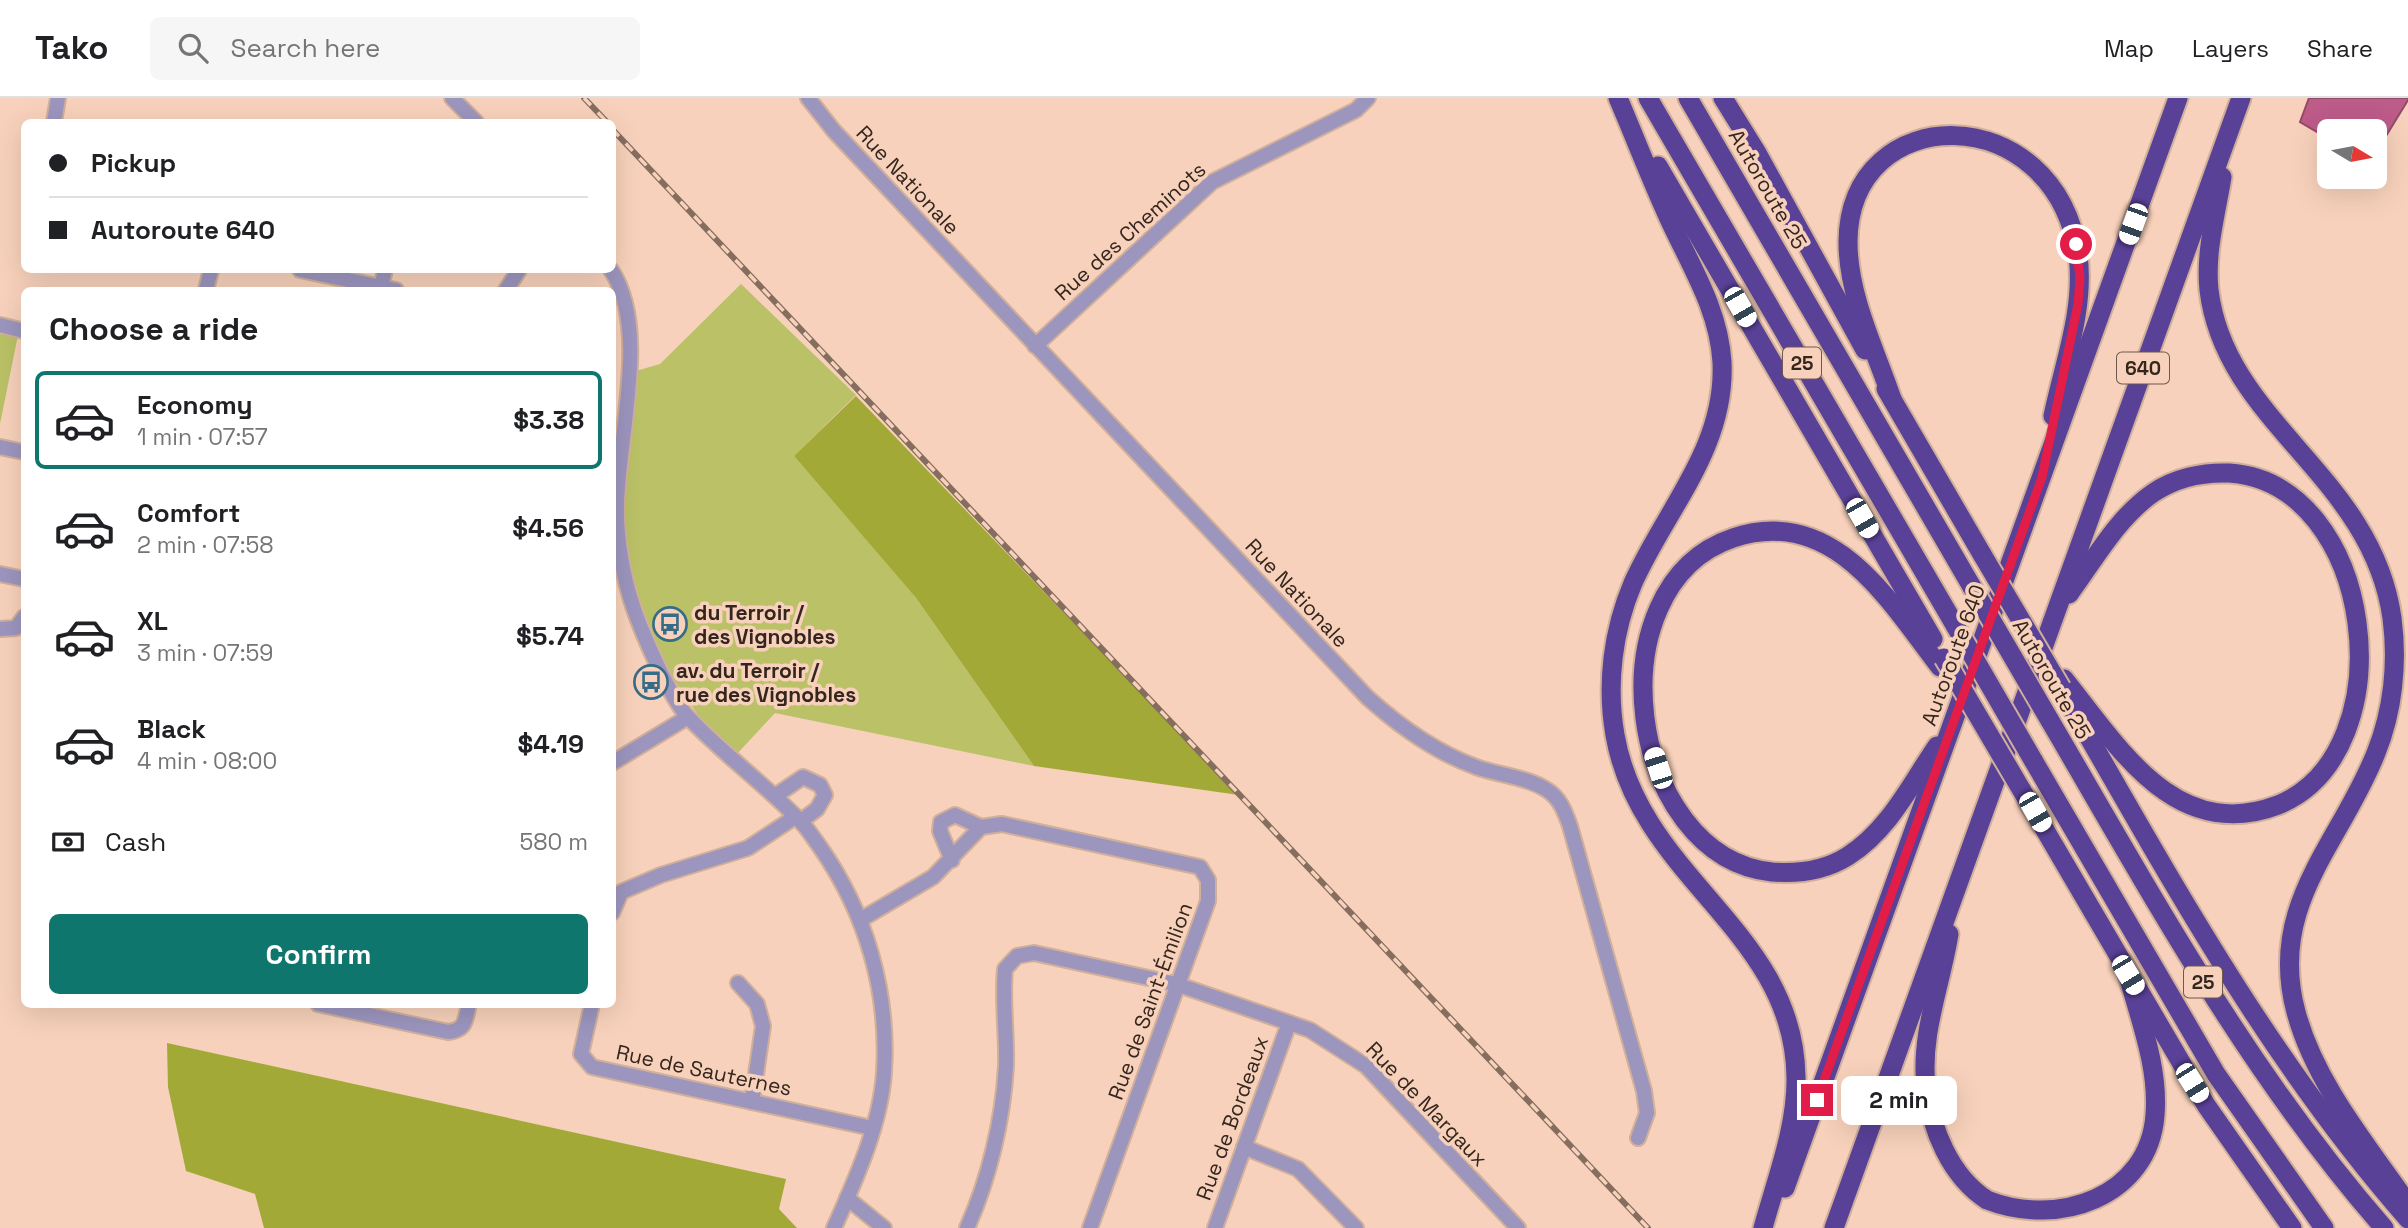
<!DOCTYPE html>
<html lang="en">
<head>
<meta charset="utf-8">
<style>
	:root { --surface:#fff; --page:#f6f6f6; --text:#202124; --muted:#757577; --line:#e0e0e0; --accent:#0f766e }
	body { margin:0; font-family:"Space Grotesk",sans-serif; background:var(--page); color:var(--text); height:100vh; display:flex; flex-direction:column; font-size:26px; white-space:nowrap }
	* { box-sizing:border-box; margin:0 }
	p { font-size:23px; color:var(--muted) }
	.icon { flex:none; width:38px; height:38px; fill:none; stroke:currentColor; stroke-width:2; stroke-linecap:round; stroke-linejoin:round }
	.map { position:relative; flex:1; overflow:hidden }
	.panel { position:absolute; left:21px; top:189px; width:595px; height:721px; display:flex; flex-direction:column; background:var(--surface); border-radius:10px; box-shadow:0 7px 28px #0002 }
	.panel>* { flex:none }
	.banner { position:absolute; left:21px; top:21px; width:595px; height:154px; border-radius:10px; box-shadow:0 7px 28px #0002; display:grid; align-content:center; height:154px; padding:0 28px; background:var(--surface) }
	.needle { width:46px; rotate:100deg }
	.fabs { position:absolute; left:2317px; top:21px; display:grid; gap:14px }
	.fabs a { display:grid; place-items:center; width:70px; height:70px; border-radius:10px; background:var(--surface); box-shadow:0 7px 28px #0002; font-size:35px }
	.end { position:absolute; width:32px; height:32px; margin:-16px; border:9px solid #e11d48; background:#fff; box-shadow:0 0 0 4px #fff }
	.from { border-radius:50% }
	.bubble { position:absolute; height:49px; border-radius:10px; background:var(--surface); box-shadow:0 7px 28px #0002; font-size:23px; font-weight:600; line-height:49px; text-align:center }
	.car { position:absolute; width:21px; height:42px; margin:-21px -10px; border-radius:9px; box-shadow:0 0 5px 2px #0007; background:linear-gradient(#fff 24%,#345 0 40%,#fff 0 76%,#345 0 86%,#fff 0) }
	.banner b { display:flex; align-items:center; gap:24px; height:66px; font-size:26px }
	.banner b+b { border-top:2px solid var(--line) }
	.banner i { width:18px; height:18px; background:var(--text) }
	ul { padding:0; list-style:none }
	li { display:flex; align-items:center; gap:21px; height:98px; margin:0 14px 10px; padding:0 14px; border:4px solid transparent; border-radius:10px }
	li div { flex:1 }
	li b { display:block; font-size:26px }
	li em { font-style:normal; font-weight:600 }
	li.current { border-color:var(--accent) }
	li>.icon { width:63px; height:63px; stroke-width:1.5 }
	h2 { padding:0 28px; font-size:32px; line-height:84px }
	.pay { display:flex; align-items:center; gap:18px; height:77px; padding:0 28px; font-size:26px }
	.pay p { margin-inline-start:auto }
	.action { display:flex; gap:14px; margin-top:auto; padding:14px 28px }
	.action a { flex:1; height:80px; border-radius:10px; background:var(--accent); color:#fff; font-size:28px; font-weight:600; line-height:80px; text-align:center }
	header { display:flex; align-items:center; gap:42px; box-sizing:border-box; height:98px; padding:0 35px; background:var(--surface); border-bottom:2px solid var(--line) }
	header strong { font-size:33px }
	nav { display:flex; gap:38px; margin-inline-start:auto; font-size:24px }
	.search { width:490px; height:63px; background:var(--page); display:flex; align-items:center; gap:18px; box-sizing:border-box; padding:0 24px; border-radius:10px; color:var(--muted); font-size:26px }
	.map>svg:first-child { display:block }
</style>
</head>
<body>
<header>
<strong>Tako</strong>
<div class="search"><svg class="icon" aria-label="search" viewBox="0 0 24 24"><circle cx="10" cy="10" r="6"/><path d="M15 15l6 6"/></svg>Search here</div>
<nav><a>Map</a><a>Layers</a><a>Share</a></nav>
</header>
<div class="map">
<svg width="2408" height="1130" viewBox="0 0 2408 1130">
	<rect width="100%" height="100%" fill="#f7d1bb"/>
	<g fill="#bac166">
		<path d="M741 186 856 297 794 358 916 500 1034 668 775 615 736 657 694 624 698 617 647 542 632 479 621 410 629 275 660 266Z"/>
		<path d="M0 227 19 232 0 326Z"/>
	</g>
	<g fill="#a3a937">
		<path d="M856 298 1239 697 1034 668 916 500 794 358Z"/>
		<path d="M167 945 786 1081 779 1111 797 1130H264L255 1096 186 1073 168 989Z"/>
	</g>
	<path fill="#bd5b89" stroke="#944b69" stroke-width="2" d="M2309 0H2408V2L2375 56V33H2329V41L2300 24Z"/>
	<g fill="none" stroke-linecap="round" stroke-linejoin="round">
		<g stroke="#d0af9b" stroke-width="18">
			<g id="minor">
				<path d="M452 0 476 24"/>
				<path d="M808 0 834 33 1367 599C1399 628 1435 654 1476 669 1498 677 1527 679 1547 692 1560 700 1565 714 1570 728L1644 993 1647 1015 1638 1040"/>
				<path d="M54 24 58 0"/>
				<path d="M300 172 396 192"/>
				<path d="M611 172C650 230 618 340 617 406 616 440 623 479 634 511 643 537 670 600 688 619 723 656 766 687 801 724 808 731 814 741 820 749 866 815 889 893 884 974 881 1026 855 1083 834 1130"/>
				<path d="M381 189 385 172"/>
				<path d="M206 192 211 172"/>
				<path d="M506 192 519 172"/>
				<path d="M0 227 24 233"/>
				<path d="M1035 248 1212 84 1356 12 1368 0"/>
				<path d="M0 349 24 354"/>
				<path d="M0 476 24 481"/>
				<path d="M0 531 16 530 24 519"/>
				<path d="M612 665 688 619"/>
				<path d="M775 698 803 679 820 687 825 697 817 711 801 723"/>
				<path d="M952 762 940 733 941 724 955 717 981 729"/>
				<path d="M612 815 621 794 661 777 748 750 795 719"/>
				<path d="M860 822 933 779 981 729 1002 726 1200 769 1208 782V803L1090 1130"/>
				<path d="M738 885 757 906 763 928 752 1004"/>
				<path d="M318 906 448 934C466 932 465 923 469 906"/>
				<path d="M592 906 581 956 592 969 872 1030"/>
				<path d="M1244 1049 1298 1071 1356 1130"/>
				<path d="M847 1100 884 1130"/>
				<path d="M967 1130C989 1081 1003 1022 1006 968 1007 936 1002 904 1005 871L1017 858 1034 855 1176 886 1310 932 1366 968 1518 1130"/>
				<path d="M1215 1130 1289 925"/>
			</g>
		</g>
		<g stroke="#d0af9b" stroke-width="23">
			<g id="highway">
				<path d="M1618 0C1636 42 1652 84 1671 125 1692 170 1719 213 1722 264 1726 350 1666 411 1633 485 1613 532 1606 586 1615 637 1640 781 1794 832 1796 979 1797 1029 1776 1082 1763 1130"/>
				<path d="M1648 0 1956 529"/>
				<path d="M1688 0 1972 489"/>
				<path d="M1723 0 1757 55 1865 252"/>
				<path d="M1658 68 1933 541"/>
				<path d="M2222 79C2216 116 2205 154 2209 192 2225 325 2372 377 2392 520 2398 565 2393 613 2376 655 2340 746 2267 807 2296 914 2315 985 2367 1047 2408 1106"/>
				<path d="M1886 291 1983 458"/>
				<path d="M1892 301C1875 251 1848 198 1848 144 1849 0 2055 0 2078 157 2085 211 2064 265 2053 318"/>
				<path d="M2064 581C2118 648 2175 746 2278 707 2408 654 2375 384 2229 375 2203 374 2175 380 2153 395 2117 420 2095 461 2069 496"/>
				<path d="M2071 608C2173 786 2272 966 2408 1121"/>
				<path d="M2049 621C2152 797 2249 976 2384 1130"/>
				<path d="M1937 648C1911 686 1889 732 1848 758 1826 772 1798 776 1772 774 1627 759 1591 488 1733 440 1833 406 1889 503 1940 569"/>
				<path d="M2033 662 2216 976 2324 1130"/>
				<path d="M2021 691 2206 1007 2292 1130"/>
				<path d="M1949 836C1941 886 1920 937 1926 988 1931 1031 1950 1078 1987 1102 2058 1130 2149 1099 2155 1017 2159 970 2140 922 2128 877"/>
				<path d="M1785 1090 2178 0"/>
				<path d="M1834 1130 2241 0"/>
			</g>
		</g>
		<use href="#minor" stroke="#9c95be" stroke-width="14"/>
		<use href="#highway" stroke="#594197" stroke-width="19"/>
		<g stroke="#866e5f" stroke-width="6">
			<g id="rail">
				<path d="M584 0 607 24"/>
				<path d="M612 31 1648 1130"/>
			</g>
		</g>
		<use href="#rail" stroke="#f7d1bb" stroke-width="3.5" stroke-dasharray="10" stroke-linecap="butt"/>
		<g stroke="#d0af9b" stroke-width="23" stroke-linecap="butt">
			<g id="highway-bridge">
				<path d="M1983 458 2061 590"/>
				<path d="M1972 489 2049 621"/>
				<path d="M1956 529 2033 662"/>
				<path d="M1944 560 2021 691"/>
			</g>
		</g>
		<use href="#highway-bridge" stroke="#594197" stroke-width="19"/>
	</g>
	<g fill="none" stroke-linecap="round" stroke-linejoin="round">
		<path stroke="#e11d48" stroke-width="9" d="M1817 1002 2042 379 2078 206 2080 180 2076 146"/>
	</g>
	<defs>
		<g id="bus-ring" transform="scale(1.75)"><circle r="9.5" fill="#f7d1bb" stroke="#366c88" stroke-width="1.5"/><path d="M-5-6H5V4H4V6H2V4H-2V6H-4V4H-5ZM-3.5-4V0h7V-4ZM-3.5 1.2v1.5H-2V1.2ZM2 1.2v1.5H3.5V1.2Z" fill="#366c88"/></g>
	</defs>
	<g fill-rule="evenodd">
		<use href="#bus-ring" x="670" y="526"/>
		<use href="#bus-ring" x="651" y="584"/>
	</g>
	<g text-anchor="middle" dominant-baseline="central" stroke-width="7" stroke-linejoin="round" paint-order="stroke">
		<g fill="#f7d1bb" stroke="#6e594c" stroke-width="2">
			<rect x="1783" y="249.5" width="38" height="31" rx="5"/>
			<rect x="2117" y="254.5" width="52" height="31" rx="5"/>
			<rect x="2184" y="868.5" width="38" height="31" rx="5"/>
		</g>
		<g font-size="19" font-weight="bold" fill="#34261d">
			<text x="1802" y="265">25</text>
			<text x="2143" y="270">640</text>
			<text x="2203" y="884">25</text>
		</g>
		<g font-size="21" fill="#34261d" stroke="#f7d1bb">
			<text transform="translate(908 82) rotate(47)">Rue Nationale</text>
			<text transform="translate(1768 91) rotate(60)">Autoroute 25</text>
			<text transform="translate(1130 133) rotate(-42)">Rue des Cheminots</text>
			<text transform="translate(1297 495) rotate(47)">Rue Nationale</text>
			<text transform="translate(1953 557) rotate(-70)">Autoroute 640</text>
			<text transform="translate(2052 581) rotate(60)">Autoroute 25</text>
			<text transform="translate(1150 903) rotate(-70)">Rue de Saint-Émilion</text>
			<text transform="translate(704 972) rotate(12)">Rue de Sauternes</text>
			<text transform="translate(1427 1006) rotate(46)">Rue de Margaux</text>
			<text transform="translate(1232 1020) rotate(-70)">Rue de Bordeaux</text>
		</g>
		<g font-size="21" font-weight="bold" fill="#34261d" stroke="#f7d1bb" text-anchor="start">
			<text x="694" y="514">du Terroir /<tspan x="694" dy="24">des Vignobles</tspan></text>
			<text x="676" y="572">av. du Terroir /<tspan x="676" dy="24">rue des Vignobles</tspan></text>
		</g>
	</g>
</svg>
<div class="fabs">
<a><svg class="needle" viewBox="-14 -14 28 28"><path d="M0-13l5 13h-10z" fill="#e53935"/><path d="M0 13l5-13h-10z" fill="#757577"/></svg></a>
</div>
<i class="end from" style="left:2076px;top:146px"></i>
<i class="end" style="left:1817px;top:1002px"></i>
<div class="bubble" style="left:1841px;top:978px;width:116px">2 min</div>
<i class="car" style="left:2133px;top:126px;rotate:200deg"></i>
<i class="car" style="left:1740px;top:209px;rotate:150deg"></i>
<i class="car" style="left:1862px;top:420px;rotate:150deg"></i>
<i class="car" style="left:1658px;top:670px;rotate:342deg"></i>
<i class="car" style="left:2035px;top:714px;rotate:150deg"></i>
<i class="car" style="left:2128px;top:877px;rotate:149deg"></i>
<i class="car" style="left:2192px;top:985px;rotate:148deg"></i>
<div class="banner">
<b><i class="from"></i>Pickup</b>
<b><i></i>Autoroute 640</b>
</div>
<section class="panel">
<h2>Choose a ride</h2>
<ul>
<li class="current"><svg class="icon" aria-label="car" viewBox="0 0 24 24"><path d="M5 17H2v-5l4-1 3-4h7l3 4 3 1v5h-3M9 17h6M6 11h13"/><circle cx="7" cy="17" r="2"/><circle cx="17" cy="17" r="2"/></svg><div><b>Economy</b><p>1 min · 07:57</p></div><em>$3.38</em></li>
<li><svg class="icon" aria-label="car" viewBox="0 0 24 24"><path d="M5 17H2v-5l4-1 3-4h7l3 4 3 1v5h-3M9 17h6M6 11h13"/><circle cx="7" cy="17" r="2"/><circle cx="17" cy="17" r="2"/></svg><div><b>Comfort</b><p>2 min · 07:58</p></div><em>$4.56</em></li>
<li><svg class="icon" aria-label="car" viewBox="0 0 24 24"><path d="M5 17H2v-5l4-1 3-4h7l3 4 3 1v5h-3M9 17h6M6 11h13"/><circle cx="7" cy="17" r="2"/><circle cx="17" cy="17" r="2"/></svg><div><b>XL</b><p>3 min · 07:59</p></div><em>$5.74</em></li>
<li><svg class="icon" aria-label="car" viewBox="0 0 24 24"><path d="M5 17H2v-5l4-1 3-4h7l3 4 3 1v5h-3M9 17h6M6 11h13"/><circle cx="7" cy="17" r="2"/><circle cx="17" cy="17" r="2"/></svg><div><b>Black</b><p>4 min · 08:00</p></div><em>$4.19</em></li>
</ul>
<div class="pay"><svg class="icon" aria-label="cash" viewBox="0 0 24 24"><path d="M3 7h18v10H3z"/><circle cx="12" cy="12" r="2"/></svg>Cash<p>580 m</p></div>
<div class="action"><a>Confirm</a></div>
</section>
</div>
</body>
</html>
